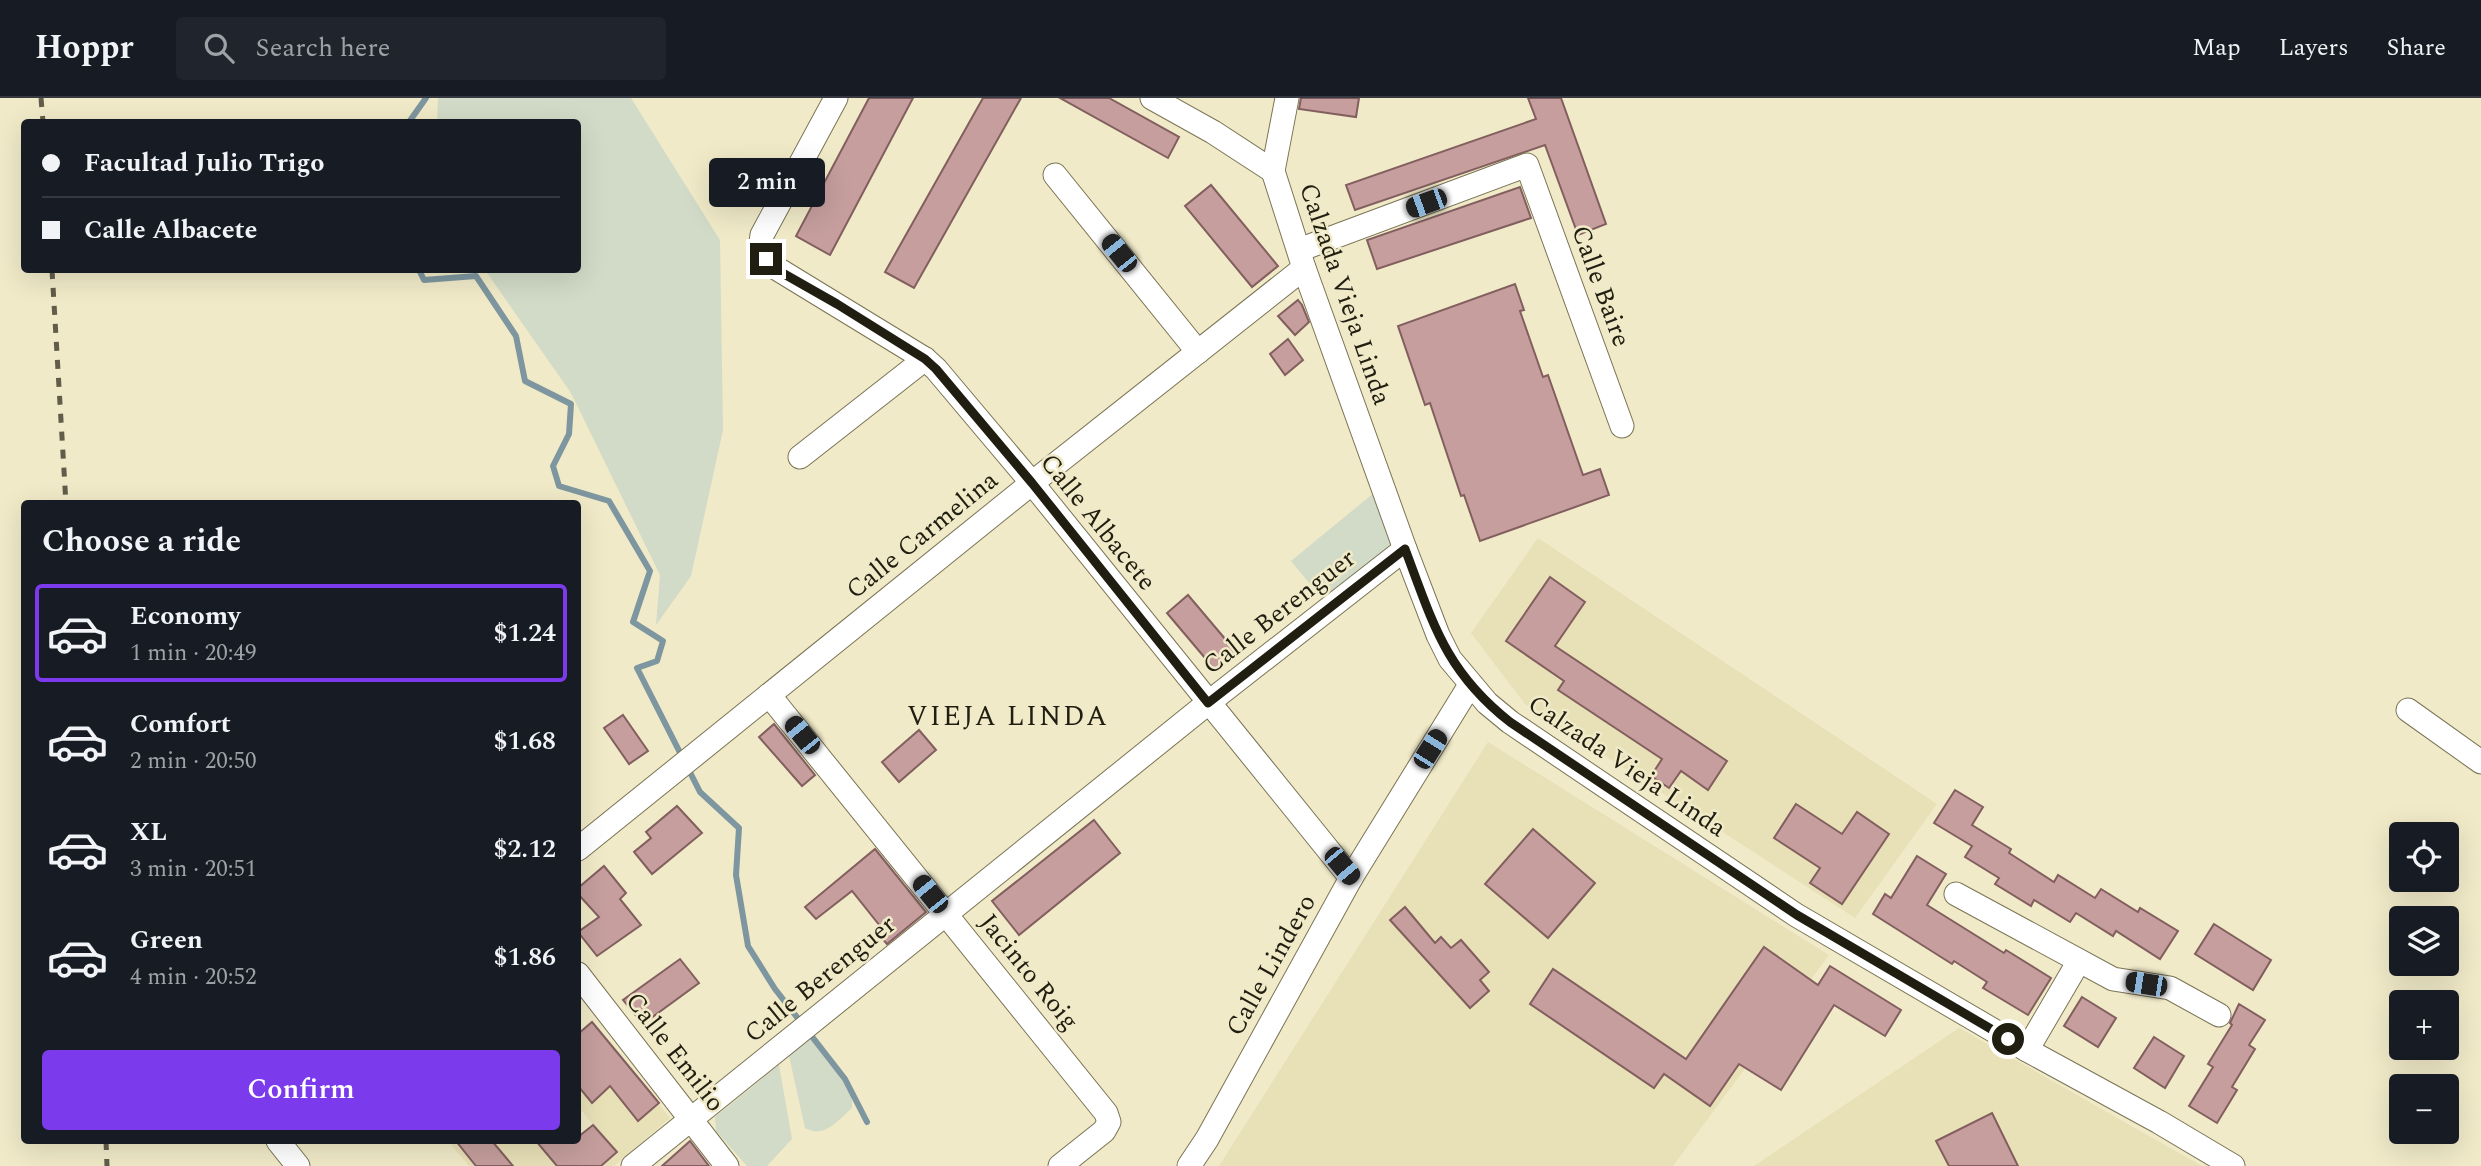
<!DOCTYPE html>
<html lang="en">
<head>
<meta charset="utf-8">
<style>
	:root { --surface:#171b24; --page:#20242c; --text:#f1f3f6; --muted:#9ea1a6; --line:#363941; --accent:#7c3aed }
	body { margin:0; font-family:Spectral,serif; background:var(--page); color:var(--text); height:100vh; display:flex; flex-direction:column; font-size:26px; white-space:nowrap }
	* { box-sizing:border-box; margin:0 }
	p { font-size:23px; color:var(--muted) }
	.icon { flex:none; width:38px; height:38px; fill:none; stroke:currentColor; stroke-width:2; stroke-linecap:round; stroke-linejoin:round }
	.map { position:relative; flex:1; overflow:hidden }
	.panel { position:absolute; left:21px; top:402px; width:560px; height:644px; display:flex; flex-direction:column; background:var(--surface); border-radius:7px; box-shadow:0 7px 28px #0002 }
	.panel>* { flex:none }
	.top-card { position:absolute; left:21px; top:21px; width:560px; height:154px; border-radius:7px; box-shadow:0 7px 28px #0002; display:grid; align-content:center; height:154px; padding:0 21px; background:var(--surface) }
	.controls { position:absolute; left:2389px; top:724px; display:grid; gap:14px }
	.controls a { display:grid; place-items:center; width:70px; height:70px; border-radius:7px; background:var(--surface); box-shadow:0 7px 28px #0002; font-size:35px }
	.end { position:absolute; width:32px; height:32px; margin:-16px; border:9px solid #201d11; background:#fff; box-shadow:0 0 0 4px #fff }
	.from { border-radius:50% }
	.bubble { position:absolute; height:49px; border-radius:7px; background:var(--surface); box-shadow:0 7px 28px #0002; font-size:23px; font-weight:600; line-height:49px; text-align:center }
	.car { position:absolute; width:21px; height:42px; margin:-21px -10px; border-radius:9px; box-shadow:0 0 5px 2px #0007; background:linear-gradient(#222 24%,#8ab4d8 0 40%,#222 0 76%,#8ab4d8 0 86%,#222 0) }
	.top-card b { display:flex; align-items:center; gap:24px; height:66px; font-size:26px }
	.top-card b+b { border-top:2px solid var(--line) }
	.top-card i { width:18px; height:18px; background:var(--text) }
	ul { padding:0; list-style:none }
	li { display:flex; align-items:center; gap:21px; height:98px; margin:0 14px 10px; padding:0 7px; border:4px solid transparent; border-radius:7px }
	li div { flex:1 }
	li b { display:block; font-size:26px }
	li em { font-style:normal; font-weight:600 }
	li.current { border-color:var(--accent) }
	li>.icon { width:63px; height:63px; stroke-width:1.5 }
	h2 { padding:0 21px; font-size:32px; line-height:84px }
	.primary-button { display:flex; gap:14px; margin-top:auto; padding:14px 21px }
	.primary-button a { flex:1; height:80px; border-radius:7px; background:var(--accent); color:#fff; font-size:28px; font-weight:600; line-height:80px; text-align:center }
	header { display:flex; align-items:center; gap:42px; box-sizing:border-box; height:98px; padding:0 35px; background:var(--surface); border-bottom:2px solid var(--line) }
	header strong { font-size:33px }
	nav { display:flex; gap:38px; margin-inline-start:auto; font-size:24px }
	.search { width:490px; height:63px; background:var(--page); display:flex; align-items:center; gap:18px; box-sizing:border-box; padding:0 24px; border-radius:7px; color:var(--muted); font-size:26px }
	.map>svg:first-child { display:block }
</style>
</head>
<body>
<header>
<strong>Hoppr</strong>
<div class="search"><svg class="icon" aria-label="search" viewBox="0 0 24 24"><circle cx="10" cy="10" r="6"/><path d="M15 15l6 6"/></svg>Search here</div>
<nav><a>Map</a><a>Layers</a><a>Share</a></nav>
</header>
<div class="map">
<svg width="2481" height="1068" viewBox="0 0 2481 1068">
	<rect width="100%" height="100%" fill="#f0eac8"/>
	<g fill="#e8e0b7">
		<path d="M1538 440 1937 706 1855 820 1525 606 1471 535Z"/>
		<path d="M1488 644 1829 857 1673 1068H1219Z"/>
		<path d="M592 924 670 1020 614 1068H469L448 1043H578V1039L593 1027 578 1008V935Z"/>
		<path d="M1959 930 2202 1068H1754Z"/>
	</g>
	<g fill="#d2dbc7">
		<path d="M438 0H631L720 142 723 332 691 478 656 527 660 477 571 295 485 172H578V24H437Z"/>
		<path d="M1375 394 1398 446 1325 504 1291 463Z"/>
		<path d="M810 939C825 958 855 984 852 1010 837 1023 824 1041 805 1030L789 958Z"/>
		<path d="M779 967 792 1041 767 1068H747L716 1033 715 1019Z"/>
	</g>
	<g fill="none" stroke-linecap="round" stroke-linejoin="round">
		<g stroke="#7e969f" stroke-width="6">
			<path d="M409 24 426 0"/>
			<path d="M419 172 424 182 476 178 516 238 525 283 571 306 569 336 553 368 559 388 609 403 650 473 633 524 663 543 657 563 637 570 700 694 739 730 736 777 748 848 775 891 845 981 867 1024"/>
		</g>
	</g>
	<g fill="#c59e9d" stroke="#825f5e" stroke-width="2">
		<path d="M869 0H913L830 157 796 138Z"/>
		<path d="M983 0H1021L914 190 885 174Z"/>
		<path d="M1060 0H1109L1179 39 1168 60Z"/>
		<path d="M1301 0H1359L1356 19 1299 11Z"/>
		<path d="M1528 0H1561L1606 126 1578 137 1545 47 1355 112 1346 87 1536 21Z"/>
		<path d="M1211 87 1278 168 1252 189 1185 108Z"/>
		<path d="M1520 89 1531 120 1377 171 1367 142Z"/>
		<path d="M1515 186 1524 212 1520 213 1543 279 1548 277 1583 377 1600 371 1609 397 1480 443 1464 397 1461 398 1430 305 1425 307 1398 228Z"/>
		<path d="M1298 202 1302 207 1309 224 1295 237 1278 218Z"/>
		<path d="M1288 241 1303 262 1285 277 1270 256Z"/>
		<path d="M1550 479 1585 504 1555 548 1727 663 1708 692 1681 673 1669 690 1651 678 1662 661 1558 592 1564 583 1506 543Z"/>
		<path d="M1188 497 1237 555 1216 573 1167 515Z"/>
		<path d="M623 617 648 653 629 666 604 630Z"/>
		<path d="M774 626 815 677 802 688 759 639Z"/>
		<path d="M919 632 936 652 899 684 882 664Z"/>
		<path d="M1955 692 1983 709 1972 727 2011 751 2009 755 2054 784 2058 777 2095 800 2101 791 2138 814 2140 810 2178 833 2160 861 2116 833 2113 838 2076 815 2070 824 2034 802 2031 808 1995 786 1999 780 1965 759 1972 748 1934 725Z"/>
		<path d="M1796 706 1842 736 1857 714 1889 736 1842 806 1810 785 1820 770 1774 740Z"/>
		<path d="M677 708 702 735 652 776 634 754 651 740 646 734Z"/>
		<path d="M1094 722 1120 755 1019 837 992 803Z"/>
		<path d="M1533 731 1595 785 1548 840 1485 786Z"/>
		<path d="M875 751 926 814 887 846 875 832 880 828 852 793 816 821 805 809Z"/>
		<path d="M1917 758 1946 776 1927 807 2004 855 2006 852 2051 880 2028 917 1983 890 1987 884 1954 863 1952 866 1873 816 1885 796 1891 800Z"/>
		<path d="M604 768 626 795 620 801 641 827 597 858 578 834 599 819 578 796V790Z"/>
		<path d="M1405 809 1435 845 1441 839 1451 850 1461 842 1489 874 1480 882 1489 893 1470 910 1390 822Z"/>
		<path d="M2214 826 2271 862 2253 892 2195 856Z"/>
		<path d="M1764 849 1818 887 1830 868 1901 912 1885 938 1834 907 1781 992 1739 966 1710 1008 1664 976 1654 990 1530 906 1553 871 1686 961Z"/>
		<path d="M680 861 699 885 643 926 623 902Z"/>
		<path d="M2082 899 2116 920 2098 949 2064 928Z"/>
		<path d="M2239 906 2265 922 2249 947 2255 951 2232 989 2237 992 2217 1025 2189 1008 2213 969 2208 966 2232 927 2230 925Z"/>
		<path d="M592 924 659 1005 638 1023 610 988 592 1005 578 988V936Z"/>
		<path d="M2154 939 2184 958 2165 990 2134 970Z"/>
		<path d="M1992 1015 2018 1068H1949L1936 1043Z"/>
		<path d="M593 1027 617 1054 601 1068H557L536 1043H578V1039Z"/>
		<path d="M456 1043H492L513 1068H476Z"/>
		<path d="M690 1043 709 1068H662Z"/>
	</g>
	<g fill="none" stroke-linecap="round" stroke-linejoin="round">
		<g stroke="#7a7455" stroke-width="25">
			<g id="minor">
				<path d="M836 0 762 137 760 151 771 167 925 261 936 271 1032 385 1351 780"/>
				<path d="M1152 0 1213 34 1273 73"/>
				<path d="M1287 0 1273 73 1304 170 1405 451 1438 537 1450 561 1487 605 1510 624 1796 817 2027 952 2159 1024 2233 1068"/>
				<path d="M1055 77 1198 254"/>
				<path d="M1299 152 1527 67 1622 328"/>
				<path d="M800 359 925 261"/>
				<path d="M769 597 1106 1015 1109 1024 1104 1033 1060 1068"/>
				<path d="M2408 612 2481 664"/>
				<path d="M578 751 1032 385 1304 170"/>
				<path d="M1956 796 2113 881 2170 890 2219 917"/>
				<path d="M578 876 727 1068"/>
				<path d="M2027 952 2079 863"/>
				<path d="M278 1043 298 1068"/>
				<path d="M633 1068 1208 605 1405 451"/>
				<path d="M1189 1068 1207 1041 1351 780 1470 587"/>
			</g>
		</g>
		<use href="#minor" stroke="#fff" stroke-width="23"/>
		<g stroke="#615d4a" stroke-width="5" stroke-dasharray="9 9" stroke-linecap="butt">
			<path d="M41 0 43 24"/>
			<path d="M52 172 66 406"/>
			<path d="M106 1043 107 1068"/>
		</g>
	</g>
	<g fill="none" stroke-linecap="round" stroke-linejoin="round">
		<path stroke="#201d11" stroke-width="9" d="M766 161 779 173 837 206 925 261 936 271 1032 385 1208 605 1405 451C1433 525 1445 573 1510 624L1797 817 2008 941"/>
	</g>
	<g text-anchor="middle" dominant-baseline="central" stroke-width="5" stroke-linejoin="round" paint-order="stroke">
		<g font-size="26" fill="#201d11" stroke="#f0eac8">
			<text transform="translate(1601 188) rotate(70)">Calle Baire</text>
			<text transform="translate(1345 196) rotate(71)">Calzada Vieja Linda</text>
			<text transform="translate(1098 424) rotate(51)">Calle Albacete</text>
			<text transform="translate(922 437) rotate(-39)">Calle Carmelina</text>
			<text transform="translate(1279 514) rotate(-38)">Calle Berenguer</text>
			<text transform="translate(1627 668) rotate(34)">Calzada Vieja Linda</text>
			<text transform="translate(1271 867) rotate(-61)">Calle Lindero</text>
			<text transform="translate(1029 874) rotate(51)">Jacinto Roig</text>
			<text transform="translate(820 881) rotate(-39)">Calle Berenguer</text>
			<text transform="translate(675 954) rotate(52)">Calle Emilio</text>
		</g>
		<g font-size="28" letter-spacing="2" fill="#201d11" stroke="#f0eac8">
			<text x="1008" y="618">VIEJA LINDA</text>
		</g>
	</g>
</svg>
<div class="controls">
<a><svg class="icon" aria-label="locate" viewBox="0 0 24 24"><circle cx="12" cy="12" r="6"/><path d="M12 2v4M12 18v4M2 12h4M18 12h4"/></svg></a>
<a><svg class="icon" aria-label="layers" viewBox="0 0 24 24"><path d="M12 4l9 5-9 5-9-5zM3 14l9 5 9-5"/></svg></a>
<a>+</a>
<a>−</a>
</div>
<i class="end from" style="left:2008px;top:941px"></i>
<i class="end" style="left:766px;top:161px"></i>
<div class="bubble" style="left:709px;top:60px;width:116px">2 min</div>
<i class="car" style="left:1426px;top:105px;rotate:250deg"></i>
<i class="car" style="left:1119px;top:155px;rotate:321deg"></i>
<i class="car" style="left:802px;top:637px;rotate:321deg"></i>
<i class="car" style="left:1430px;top:651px;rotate:32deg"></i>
<i class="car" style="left:1342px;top:768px;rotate:140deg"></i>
<i class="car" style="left:930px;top:796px;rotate:321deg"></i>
<i class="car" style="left:2146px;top:886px;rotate:279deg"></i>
<div class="top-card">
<b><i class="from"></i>Facultad Julio Trigo</b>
<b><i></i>Calle Albacete</b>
</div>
<section class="panel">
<h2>Choose a ride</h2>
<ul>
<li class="current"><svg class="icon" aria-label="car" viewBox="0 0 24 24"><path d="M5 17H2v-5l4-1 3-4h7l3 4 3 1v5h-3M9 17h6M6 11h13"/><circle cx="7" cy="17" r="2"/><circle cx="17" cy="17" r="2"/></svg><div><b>Economy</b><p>1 min · 20:49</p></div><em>$1.24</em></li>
<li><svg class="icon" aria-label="car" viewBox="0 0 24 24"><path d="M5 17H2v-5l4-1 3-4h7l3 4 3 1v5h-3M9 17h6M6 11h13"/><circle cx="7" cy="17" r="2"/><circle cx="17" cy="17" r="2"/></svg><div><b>Comfort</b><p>2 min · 20:50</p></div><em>$1.68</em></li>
<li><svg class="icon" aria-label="car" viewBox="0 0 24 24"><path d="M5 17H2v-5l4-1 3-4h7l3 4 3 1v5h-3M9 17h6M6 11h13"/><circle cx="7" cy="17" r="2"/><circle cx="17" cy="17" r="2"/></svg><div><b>XL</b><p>3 min · 20:51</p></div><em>$2.12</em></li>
<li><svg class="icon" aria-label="car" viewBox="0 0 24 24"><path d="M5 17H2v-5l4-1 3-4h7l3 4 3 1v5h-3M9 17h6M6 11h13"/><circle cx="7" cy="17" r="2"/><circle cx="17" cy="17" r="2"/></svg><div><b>Green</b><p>4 min · 20:52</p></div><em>$1.86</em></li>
</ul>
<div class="primary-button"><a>Confirm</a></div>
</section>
</div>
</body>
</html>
